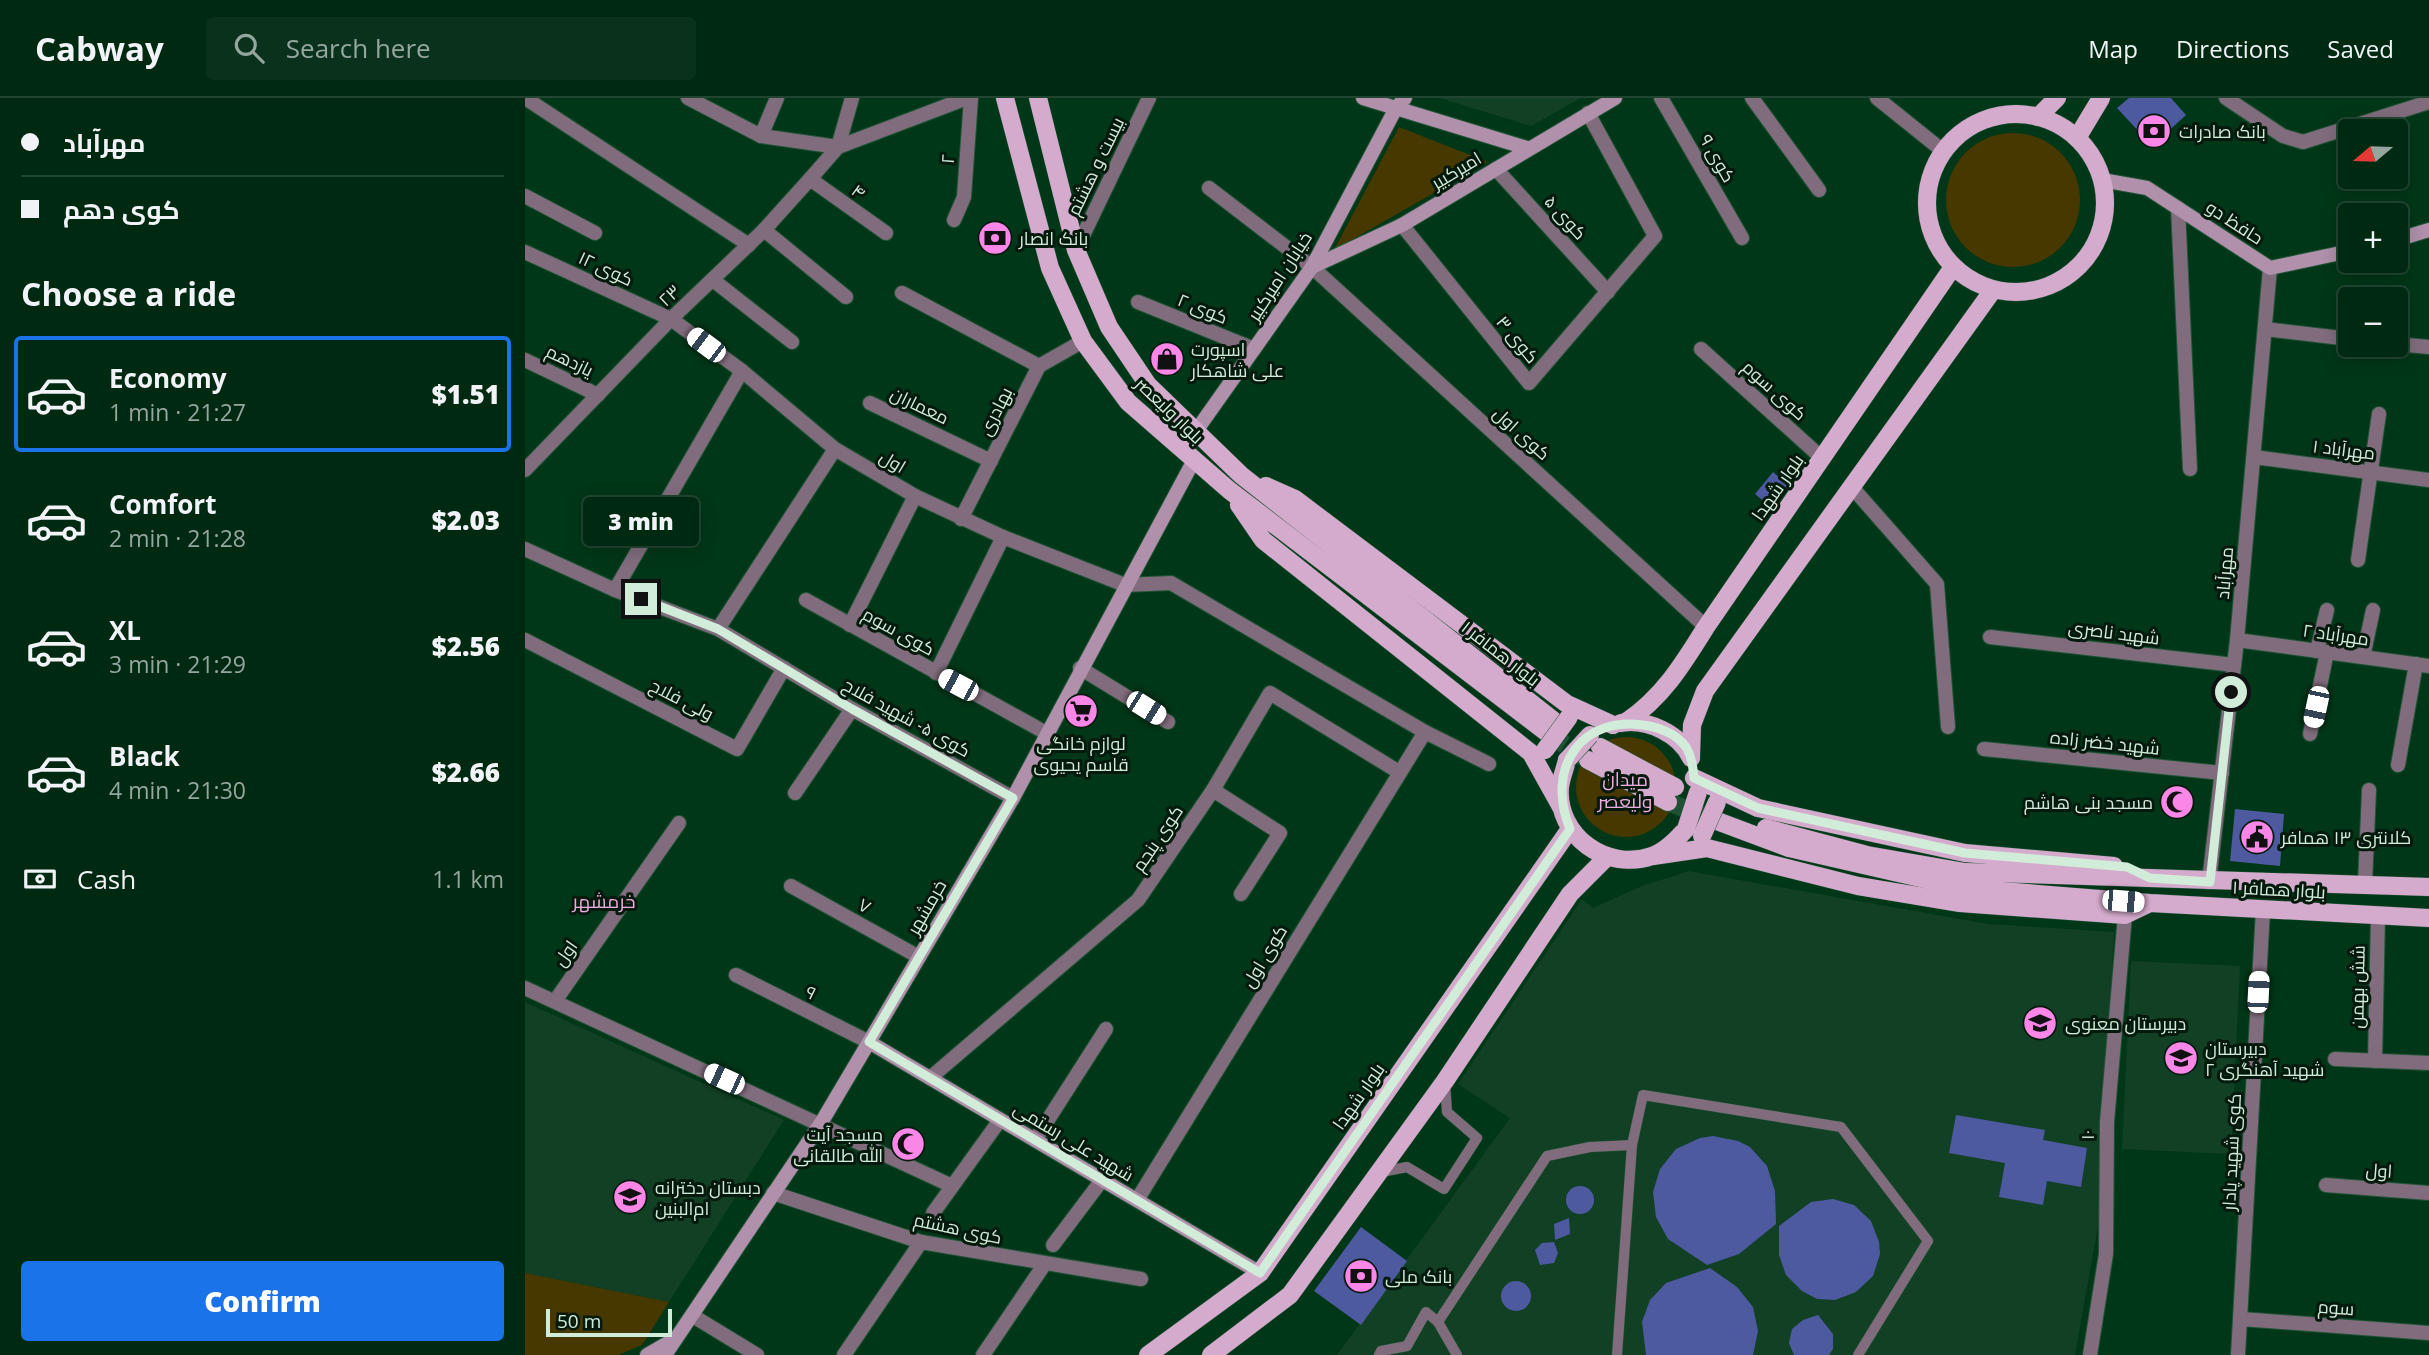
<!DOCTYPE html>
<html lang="en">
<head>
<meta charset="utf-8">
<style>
	:root { --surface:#002912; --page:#0a311b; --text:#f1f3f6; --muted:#95a69f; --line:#224532; --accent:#1a73e8 }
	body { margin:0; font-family:"Open Sans",Cairo,sans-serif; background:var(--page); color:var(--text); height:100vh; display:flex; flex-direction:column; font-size:26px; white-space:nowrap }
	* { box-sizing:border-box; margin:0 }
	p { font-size:23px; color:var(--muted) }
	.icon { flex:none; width:38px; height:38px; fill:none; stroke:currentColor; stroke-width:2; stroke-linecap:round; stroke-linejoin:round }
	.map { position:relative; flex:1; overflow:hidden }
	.panel { display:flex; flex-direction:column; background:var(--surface); width:525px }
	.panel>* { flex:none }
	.hud { display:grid; align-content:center; height:154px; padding:0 21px; background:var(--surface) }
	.needle { width:46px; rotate:251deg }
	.buttons { position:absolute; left:1813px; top:21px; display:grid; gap:14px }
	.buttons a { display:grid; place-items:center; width:70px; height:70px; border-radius:7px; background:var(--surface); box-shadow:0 4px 18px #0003,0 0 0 2px var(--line); font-size:35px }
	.scale { position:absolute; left:21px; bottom:18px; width:126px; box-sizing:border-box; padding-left:7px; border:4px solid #d1ecd8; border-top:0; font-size:19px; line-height:24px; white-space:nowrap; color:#d1ecd8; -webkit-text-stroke:5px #05190c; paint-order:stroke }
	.end { position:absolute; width:32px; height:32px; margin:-16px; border:9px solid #d1ecd8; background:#111; box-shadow:0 0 0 4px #111 }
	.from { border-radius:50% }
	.bubble { position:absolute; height:49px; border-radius:7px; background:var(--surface); box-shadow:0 4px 18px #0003,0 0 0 2px var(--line); font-size:23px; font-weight:800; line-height:49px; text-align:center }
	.car { position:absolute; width:21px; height:42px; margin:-21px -10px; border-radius:9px; box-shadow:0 0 5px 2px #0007; background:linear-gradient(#fff 24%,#345 0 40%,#fff 0 76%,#345 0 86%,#fff 0) }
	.hud b { display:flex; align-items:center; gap:24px; height:66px; font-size:26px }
	.hud b+b { border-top:2px solid var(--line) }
	.hud i { width:18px; height:18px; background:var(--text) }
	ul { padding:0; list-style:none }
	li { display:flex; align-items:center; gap:21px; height:116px; margin:0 14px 10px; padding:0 7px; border:4px solid transparent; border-radius:7px }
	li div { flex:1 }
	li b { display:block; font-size:26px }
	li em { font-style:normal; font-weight:800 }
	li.selected { border-color:var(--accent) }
	li>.icon { width:63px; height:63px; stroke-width:1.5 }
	h2 { padding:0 21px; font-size:32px; line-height:84px }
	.pay { display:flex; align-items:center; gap:18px; height:77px; padding:0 21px; font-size:26px }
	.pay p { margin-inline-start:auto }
	.action { display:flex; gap:14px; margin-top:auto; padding:14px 21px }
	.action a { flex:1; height:80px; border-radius:7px; background:var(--accent); color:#fff; font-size:28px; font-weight:800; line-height:80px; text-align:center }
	header { display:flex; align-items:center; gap:42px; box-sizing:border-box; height:98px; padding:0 35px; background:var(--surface); border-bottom:2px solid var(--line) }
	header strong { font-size:33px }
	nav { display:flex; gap:38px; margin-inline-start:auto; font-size:24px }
	.search { width:490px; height:63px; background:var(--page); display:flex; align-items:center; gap:18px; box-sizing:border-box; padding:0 24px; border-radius:7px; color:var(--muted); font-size:26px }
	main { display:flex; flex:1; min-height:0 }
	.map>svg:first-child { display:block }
</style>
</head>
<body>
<header>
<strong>Cabway</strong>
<div class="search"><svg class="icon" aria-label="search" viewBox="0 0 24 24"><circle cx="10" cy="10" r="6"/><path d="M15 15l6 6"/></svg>Search here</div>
<nav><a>Map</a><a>Directions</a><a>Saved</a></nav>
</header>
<main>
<section class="panel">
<div class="hud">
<b><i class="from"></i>مهرآباد</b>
<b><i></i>کوی دهم</b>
</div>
<h2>Choose a ride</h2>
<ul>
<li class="selected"><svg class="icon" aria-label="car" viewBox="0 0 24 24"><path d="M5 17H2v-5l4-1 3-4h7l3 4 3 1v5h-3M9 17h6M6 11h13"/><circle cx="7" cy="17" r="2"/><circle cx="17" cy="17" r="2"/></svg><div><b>Economy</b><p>1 min · 21:27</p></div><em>$1.51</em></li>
<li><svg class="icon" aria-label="car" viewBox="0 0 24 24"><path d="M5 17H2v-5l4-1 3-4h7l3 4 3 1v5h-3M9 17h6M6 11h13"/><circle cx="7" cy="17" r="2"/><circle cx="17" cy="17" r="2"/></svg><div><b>Comfort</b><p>2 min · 21:28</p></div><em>$2.03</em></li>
<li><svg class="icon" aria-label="car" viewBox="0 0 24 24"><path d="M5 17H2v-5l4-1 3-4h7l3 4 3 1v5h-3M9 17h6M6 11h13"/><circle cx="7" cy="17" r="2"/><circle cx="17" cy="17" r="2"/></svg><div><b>XL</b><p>3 min · 21:29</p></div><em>$2.56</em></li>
<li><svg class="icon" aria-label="car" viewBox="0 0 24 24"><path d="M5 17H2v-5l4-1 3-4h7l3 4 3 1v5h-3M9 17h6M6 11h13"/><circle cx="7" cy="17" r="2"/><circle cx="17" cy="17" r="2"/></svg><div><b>Black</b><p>4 min · 21:30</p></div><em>$2.66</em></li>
</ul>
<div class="pay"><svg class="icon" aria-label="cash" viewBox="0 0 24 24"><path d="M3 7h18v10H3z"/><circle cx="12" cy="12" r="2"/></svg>Cash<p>1.1 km</p></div>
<div class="action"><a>Confirm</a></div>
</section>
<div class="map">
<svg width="1904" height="1257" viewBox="0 0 1904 1257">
	<rect width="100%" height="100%" fill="#003718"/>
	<g fill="#124025">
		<path d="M915 0H1056L1006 28Z"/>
		<path d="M1164 773 1463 826 1589 834 1575 1117 1550 1257H812L985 1020 933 986 1057 801 1068 810 1117 788Z"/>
		<path d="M1606 863 1715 868 1706 1056 1597 1051Z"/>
		<path d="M0 904 259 1022 144 1204 0 1175Z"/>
	</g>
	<g fill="#473800">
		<path d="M874 29 963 64 809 152Z"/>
		<circle cx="1488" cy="102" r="67"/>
		<circle cx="1101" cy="689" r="50"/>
		<path d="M0 1175 144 1204 117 1247 93 1257H0Z"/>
	</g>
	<g fill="#4d5a9f">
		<path d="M1604 0H1646L1661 17 1627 48 1592 10Z"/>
		<path d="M1248 374 1264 388 1248 411 1230 396Z"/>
		<path d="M1710 711 1759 716 1755 768 1705 763Z"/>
		<path d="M1431 1017 1520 1032 1518 1042 1562 1050 1556 1089 1522 1083 1518 1107 1474 1099 1480 1065 1424 1055Z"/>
		<path d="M1188 1038 1213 1043 1225 1049 1242 1068 1250 1093 1251 1126 1214 1156 1182 1167 1143 1141 1131 1119 1128 1094 1135 1071 1151 1051 1175 1040Z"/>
		<circle cx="1055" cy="1102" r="14"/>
		<path d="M1308 1101 1329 1107 1346 1123 1354 1144 1355 1156 1348 1178 1331 1194 1310 1202 1292 1201 1277 1193 1261 1177 1254 1157V1128L1286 1104Z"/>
		<path d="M1044 1120 1045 1136 1030 1142 1029 1126Z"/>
		<path d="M836 1129 882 1163 836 1227 789 1193Z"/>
		<path d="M1029 1144 1033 1155 1029 1165 1015 1167 1010 1152 1017 1145Z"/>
		<path d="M1185 1170 1212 1189 1228 1209 1233 1233 1228 1257H1121L1117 1224 1125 1202 1141 1185Z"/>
		<circle cx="991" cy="1198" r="15"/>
		<path d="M1293 1217 1308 1236V1251L1304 1257H1269L1264 1245 1267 1231 1278 1222Z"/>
	</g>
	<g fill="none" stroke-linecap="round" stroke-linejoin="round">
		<g stroke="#1f5235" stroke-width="18" stroke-dasharray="18 9" stroke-linecap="butt">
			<path d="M1025 637 1063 662"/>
			<path d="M1143 704 1192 723"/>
		</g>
		<g stroke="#215437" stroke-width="11">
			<g id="lane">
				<path d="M856 1074 882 1069 919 1091 952 1040 922 1014 920 985"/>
				<path d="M913 1224 1022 1058 1065 1049 1107 1047"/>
				<path d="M854 1257 856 1253 882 1248 901 1214 913 1224 932 1257"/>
				<path d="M1092 1257 1107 1047 1118 997 1316 1029 1403 1143 1333 1257"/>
			</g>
		</g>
		<g stroke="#215437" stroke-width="16">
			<g id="street">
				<path d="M0 0 224 147"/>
				<path d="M163 0 236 38 313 49 442 0"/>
				<path d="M1136 0 1217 140"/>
				<path d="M1227 0 1294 92"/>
				<path d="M1352 0 1418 53"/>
				<path d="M1701 0 1758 38 1778 44 1904 4"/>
				<path d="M236 38 252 0"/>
				<path d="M971 71 1083 194"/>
				<path d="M285 81 361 135"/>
				<path d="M684 90 787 169 1181 529"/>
				<path d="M0 98 70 135"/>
				<path d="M1653 110 1665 371"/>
				<path d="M429 122 439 99 446 0"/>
				<path d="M877 127 1004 285 1130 138 1063 15"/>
				<path d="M239 132 321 199"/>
				<path d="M551 152 624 0"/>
				<path d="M0 154 146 221 217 273 310 351 390 398 478 439 600 487 646 485 900 634 964 666"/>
				<path d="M188 182 267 244"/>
				<path d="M377 195 514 268"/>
				<path d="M613 204 729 251"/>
				<path d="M1740 231 1825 241"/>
				<path d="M1871 246 1904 249"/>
				<path d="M1176 251 1298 361"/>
				<path d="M0 262 73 297"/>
				<path d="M345 305 466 363"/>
				<path d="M1729 359 1904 382"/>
				<path d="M0 372 146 221 239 132 285 81 313 49 327 0"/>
				<path d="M1326 388 1412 486 1423 629"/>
				<path d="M436 421 514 268 558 243"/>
				<path d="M0 451 90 492 193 531 327 611 488 700"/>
				<path d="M1833 462 1854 316"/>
				<path d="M90 492 217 273"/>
				<path d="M281 502 523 636"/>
				<path d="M325 527 390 398"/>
				<path d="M193 531 310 351"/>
				<path d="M1465 539 1709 567"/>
				<path d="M0 542 212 651 259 570"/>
				<path d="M1712 542 1904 568"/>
				<path d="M1792 553 1802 512"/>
				<path d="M1838 559 1848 512"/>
				<path d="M555 570 643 624"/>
				<path d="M411 575 478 439"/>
				<path d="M1785 636 1802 554"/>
				<path d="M1459 651 1697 675"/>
				<path d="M1873 667 1891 566"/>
				<path d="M688 692 755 735 716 796"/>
				<path d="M270 695 327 611"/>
				<path d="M1684 784 1712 542 1745 170"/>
				<path d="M1840 786 1844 692"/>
				<path d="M266 788 394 859"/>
				<path d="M211 877 344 944"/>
				<path d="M0 890 425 1087"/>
				<path d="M30 903 154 725"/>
				<path d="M1810 961 1904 965"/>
				<path d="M1850 963 1853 817"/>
				<path d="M405 980 613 802 688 692 745 595 874 674"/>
				<path d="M510 1042 581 931"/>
				<path d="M1801 1087 1904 1095"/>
				<path d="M248 1095 396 1144 616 1181"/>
				<path d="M612 1102 900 634"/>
				<path d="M408 1115 475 1022"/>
				<path d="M528 1147 577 1082"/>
				<path d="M168 1218 232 1257"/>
				<path d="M1716 1221 1904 1235"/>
				<path d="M319 1257 396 1144"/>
				<path d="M458 1257 519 1167"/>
				<path d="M1565 1257 1581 1156 1582 1024 1600 817"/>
				<path d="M1713 1257 1738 812"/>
			</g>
		</g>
		<g stroke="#215437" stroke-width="16">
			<g id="secondary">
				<path d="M838 0 1002 50"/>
				<path d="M1577 82 1622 90 1745 170 1825 153"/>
				<path d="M1871 142 1904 132"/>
				<path d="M787 169 877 127 1090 0"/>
				<path d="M671 333 787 169 871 10 880 0"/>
				<path d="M344 944 735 1175"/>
				<path d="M122 1257 148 1242"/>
				<path d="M140 1257 296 1025 344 944 488 700 668 364"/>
			</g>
		</g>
		<g stroke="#215437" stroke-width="19">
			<g id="primary">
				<path d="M480 0 525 170 558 243 603 304 704 392 1025 637"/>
				<path d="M513 0 551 152 584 229 623 287 716 377 1033 626"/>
				<circle cx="1491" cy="105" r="89"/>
				<path d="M1513 19 1532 0"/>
				<path d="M1552 40 1576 0"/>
				<path d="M741 388 770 401 1042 606 1088 627"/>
				<path d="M714 407 738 442 1006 655 1036 709"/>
				<path d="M1101 624C1138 599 1158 566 1181 529L1428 169"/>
				<path d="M1096 625C1122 620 1155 636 1166 660"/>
				<path d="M1075 649 1150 689"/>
				<path d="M1166 658 1167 627 1180 593 1468 192"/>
				<path d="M1042 662C1040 671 1036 680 1035 689 1031 738 1082 774 1127 758 1141 753 1152 741 1161 731"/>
				<path d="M1063 662 1143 704"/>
				<path d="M1169 680 1233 710 1440 755 1589 768"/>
				<path d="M1192 723 1264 750 1439 790 1625 805 1904 820"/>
				<path d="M1241 730 1342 757 1440 774 1904 789"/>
				<path d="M1128 758 1182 750 1333 788 1435 805 1600 817 1623 806"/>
				<path d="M623 1257 735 1175 1045 731"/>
				<path d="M686 1257 765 1197 920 983 1045 796 1082 759"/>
			</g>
		</g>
		<use href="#lane" stroke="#806c7c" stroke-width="10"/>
		<use href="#street" stroke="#806c7c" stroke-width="14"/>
		<use href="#secondary" stroke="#b090aa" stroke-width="14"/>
		<use href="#primary" stroke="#d5abcd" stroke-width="18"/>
		<g stroke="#215437" stroke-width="19" stroke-linecap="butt">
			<g id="primary-bridge">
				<path d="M1020 652 1044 619"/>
				<path d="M1042 662 1065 637"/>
				<path d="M1161 731 1173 694"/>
				<path d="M1177 738 1192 704"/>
			</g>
		</g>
		<use href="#primary-bridge" stroke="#d5abcd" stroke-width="18"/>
	</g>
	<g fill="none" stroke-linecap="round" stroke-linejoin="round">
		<path stroke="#d1ecd8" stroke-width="9" d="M116 501 193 531 327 611 488 700 344 944 735 1175 1045 731C1020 670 1056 615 1124 628 1139 631 1152 637 1161 649 1167 659 1168 670 1169 680L1233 710 1440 755 1602 769 1625 780 1685 784 1706 594"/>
	</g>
	<defs>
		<g id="bank-disc" transform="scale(1.75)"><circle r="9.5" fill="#fa87e8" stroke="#05190c"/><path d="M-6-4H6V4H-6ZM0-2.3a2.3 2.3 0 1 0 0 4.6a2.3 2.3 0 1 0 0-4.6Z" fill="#111"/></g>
		<g id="shop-disc" transform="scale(1.75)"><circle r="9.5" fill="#fa87e8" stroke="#05190c"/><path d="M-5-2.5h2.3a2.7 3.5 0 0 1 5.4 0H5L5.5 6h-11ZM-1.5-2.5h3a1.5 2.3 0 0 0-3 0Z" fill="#111"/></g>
		<g id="supermarket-disc" transform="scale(1.75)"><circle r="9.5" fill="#fa87e8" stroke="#05190c"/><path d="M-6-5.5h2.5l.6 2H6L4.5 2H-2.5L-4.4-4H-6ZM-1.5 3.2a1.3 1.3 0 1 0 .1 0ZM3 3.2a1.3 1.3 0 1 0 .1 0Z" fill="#111"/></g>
		<g id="mosque-disc" transform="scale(1.75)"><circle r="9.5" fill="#fa87e8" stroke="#05190c"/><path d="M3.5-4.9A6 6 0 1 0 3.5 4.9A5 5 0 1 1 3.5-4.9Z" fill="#111"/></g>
		<g id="civic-disc" transform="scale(1.75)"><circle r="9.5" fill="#fa87e8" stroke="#05190c"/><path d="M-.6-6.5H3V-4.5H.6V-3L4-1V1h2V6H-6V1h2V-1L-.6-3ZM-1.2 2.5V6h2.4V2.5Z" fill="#111"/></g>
		<g id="school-disc" transform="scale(1.75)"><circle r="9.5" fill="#fa87e8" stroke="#05190c"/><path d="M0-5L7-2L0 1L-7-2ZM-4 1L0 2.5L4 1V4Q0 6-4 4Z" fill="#111"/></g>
	</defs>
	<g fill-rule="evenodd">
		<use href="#bank-disc" x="1629" y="33"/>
		<use href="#bank-disc" x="470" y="140"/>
		<use href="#shop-disc" x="642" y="261"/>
		<use href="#supermarket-disc" x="556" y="613"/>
		<use href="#mosque-disc" x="1652" y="704"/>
		<use href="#civic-disc" x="1732" y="739"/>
		<use href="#school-disc" x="1515" y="925"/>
		<use href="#school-disc" x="1656" y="960"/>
		<use href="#mosque-disc" x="383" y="1046"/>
		<use href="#school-disc" x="105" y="1099"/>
		<use href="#bank-disc" x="836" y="1178"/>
	</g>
	<g text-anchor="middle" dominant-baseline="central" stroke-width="6" stroke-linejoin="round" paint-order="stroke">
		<g font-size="18" fill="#d1ecd8" stroke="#05190c" text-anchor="start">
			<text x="1654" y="33">بانک صادرات</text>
			<text x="494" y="140">بانک انصار</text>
			<text x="666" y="251">اسپورت<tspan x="666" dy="21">علی شاهکار</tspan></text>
			<text x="556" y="645" text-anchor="middle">لوازم خانگی<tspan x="556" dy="21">قاسم یحیوی</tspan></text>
			<text x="1628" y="704" text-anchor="end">مسجد بنی هاشم</text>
			<text x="1756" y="739">کلانتری ۱۳ همافر</text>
			<text x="1540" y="925">دبیرستان معنوی</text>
			<text x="1680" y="950">دبیرستان<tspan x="1680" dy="21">شهید آهنگری ۲</tspan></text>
			<text x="358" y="1036" text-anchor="end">مسجد آیت<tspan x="358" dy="21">الله طالقانی</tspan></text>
			<text x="130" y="1089">دبستان دخترانه<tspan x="130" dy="21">ام‌البنین</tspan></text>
			<text x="860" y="1178">بانک ملی</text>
		</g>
		<g font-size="18" fill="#d1ecd8" stroke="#05190c">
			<text transform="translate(1193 60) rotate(60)">کوی ۹</text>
			<text transform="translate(422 61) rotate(-86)">۲</text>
			<text transform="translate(570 68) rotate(-64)">بیست و هشتم</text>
			<text transform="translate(931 72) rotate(-31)">امیرکبیر</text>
			<text transform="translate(334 93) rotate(36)">۴</text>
			<text transform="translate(1041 119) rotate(48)">کوی ۵</text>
			<text transform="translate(1710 124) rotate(33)">حافظ دو</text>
			<text transform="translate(81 170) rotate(25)">کوی ۱۲</text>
			<text transform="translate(754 178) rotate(-57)">خیابان امیرکبیر</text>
			<text transform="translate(144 197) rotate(-43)">۲۳</text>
			<text transform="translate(678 210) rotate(22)">کوی ۲</text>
			<text transform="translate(993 241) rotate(51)">کوی ۳</text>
			<text transform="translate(45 262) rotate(26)">یازدهم</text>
			<text transform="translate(1250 292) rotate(42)">کوی سوم</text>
			<text transform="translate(395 307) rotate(26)">معماران</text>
			<text transform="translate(645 312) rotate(44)">بلوار ولیعصر</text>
			<text transform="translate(470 313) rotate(-63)">بهادری</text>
			<text transform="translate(997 335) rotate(42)">کوی اول</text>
			<text transform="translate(1819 351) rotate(7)">مهرآباد ۱</text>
			<text transform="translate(368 363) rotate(31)">اول</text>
			<text transform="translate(1252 389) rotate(-55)">بلوار شهدا</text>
			<text transform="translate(1699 475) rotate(-85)">مهرآباد</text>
			<text transform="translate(374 533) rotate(29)">کوی سوم</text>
			<text transform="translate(1589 534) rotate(7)">شهید ناصری</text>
			<text transform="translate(1811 536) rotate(8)">مهرآباد ۲</text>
			<text transform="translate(976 555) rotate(38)">بلوار همافر ۱</text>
			<text transform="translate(157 601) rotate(27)">ولی فلاح</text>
			<text transform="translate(382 619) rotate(29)">کوی ۵- شهید فلاح</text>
			<text transform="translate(1580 644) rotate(6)">شهید خضر زاده</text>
			<text transform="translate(632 740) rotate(-56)">کوی پنجم</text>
			<text transform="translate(1754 791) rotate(3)">بلوار همافر ۱</text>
			<text transform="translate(340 807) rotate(29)">۷</text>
			<text transform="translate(401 809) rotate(-60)">خرمشهر</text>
			<text transform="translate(40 855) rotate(-55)">اول</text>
			<text transform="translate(739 858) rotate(-59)">کوی اول</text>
			<text transform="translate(1832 889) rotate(-89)">شش بهمن</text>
			<text transform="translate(286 894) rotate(27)">۹</text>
			<text transform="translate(833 998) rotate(-55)">بلوار شهدا</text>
			<text transform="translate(1562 1037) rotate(-90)">۱۰</text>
			<text transform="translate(549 1043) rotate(31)">شهید علی رستمی</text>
			<text transform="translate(1706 1054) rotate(-87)">کوی شهید پادار</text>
			<text transform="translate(1854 1072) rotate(4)">اول</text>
			<text transform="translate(433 1130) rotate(12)">کوی هشتم</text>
			<text transform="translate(1811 1209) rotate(4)">سوم</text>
		</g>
		<g font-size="19" fill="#edade1" stroke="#05190c">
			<text x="1100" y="681">میدان<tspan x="1100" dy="22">ولیعصر</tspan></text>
			<text x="79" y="803">خرمشهر</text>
		</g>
	</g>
</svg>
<div class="buttons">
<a><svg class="needle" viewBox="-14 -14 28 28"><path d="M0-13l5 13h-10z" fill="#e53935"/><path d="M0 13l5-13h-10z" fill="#95a69f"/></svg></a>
<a>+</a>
<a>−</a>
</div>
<div class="scale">50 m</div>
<i class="end from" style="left:1706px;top:594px"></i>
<i class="end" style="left:116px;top:501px"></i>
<div class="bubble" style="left:58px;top:399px;width:116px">3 min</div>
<i class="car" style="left:181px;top:247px;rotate:307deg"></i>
<i class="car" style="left:433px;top:587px;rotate:298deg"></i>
<i class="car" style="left:1791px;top:609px;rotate:192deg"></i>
<i class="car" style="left:621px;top:610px;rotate:122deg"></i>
<i class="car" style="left:1598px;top:803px;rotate:95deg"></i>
<i class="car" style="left:1733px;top:894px;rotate:3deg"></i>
<i class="car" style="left:199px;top:981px;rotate:295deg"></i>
</div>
</main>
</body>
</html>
